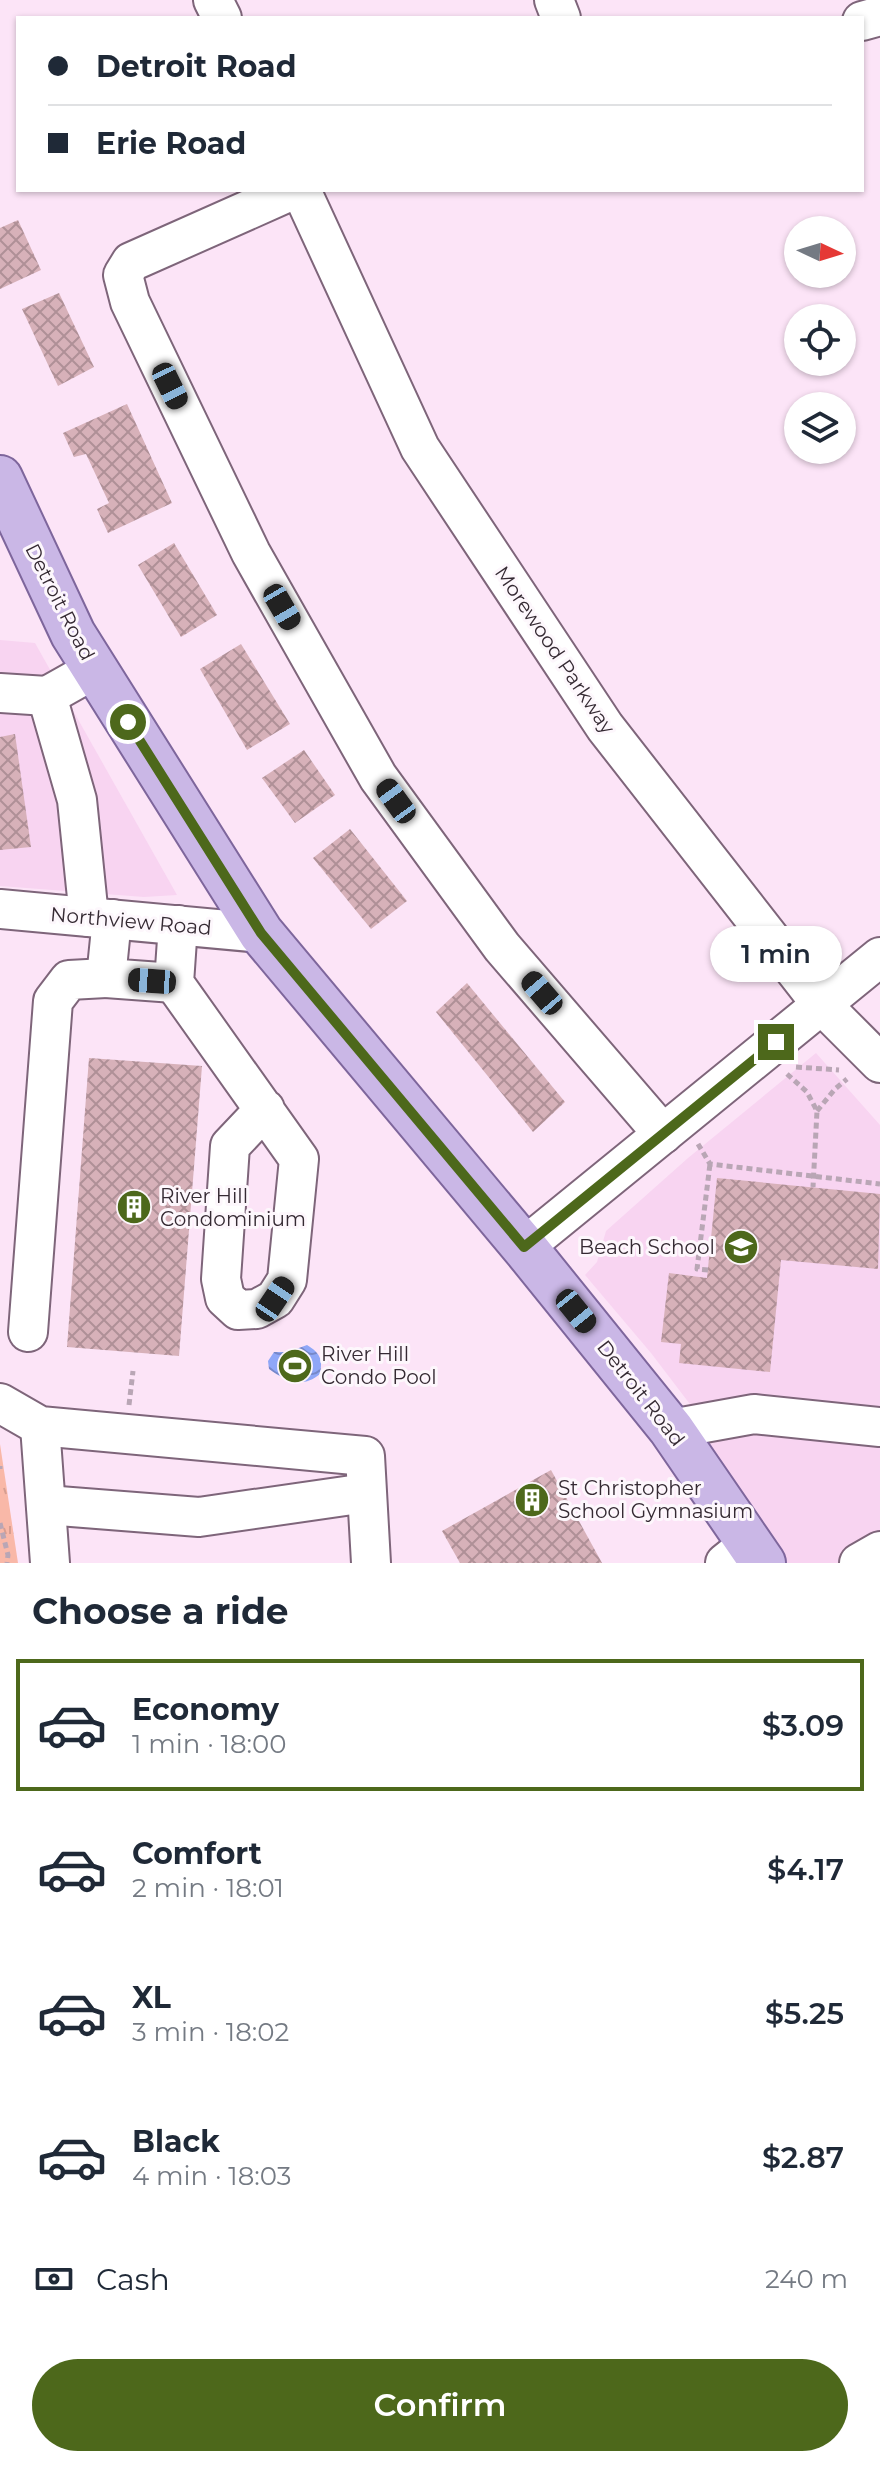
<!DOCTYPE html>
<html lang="en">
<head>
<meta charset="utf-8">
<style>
	:root { --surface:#fff; --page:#f2f2f3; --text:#1f2937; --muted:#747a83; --line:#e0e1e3; --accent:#4d681b }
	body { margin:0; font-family:Montserrat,sans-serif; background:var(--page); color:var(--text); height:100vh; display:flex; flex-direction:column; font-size:30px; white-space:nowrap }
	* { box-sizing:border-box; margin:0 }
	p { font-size:26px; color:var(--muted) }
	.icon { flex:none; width:44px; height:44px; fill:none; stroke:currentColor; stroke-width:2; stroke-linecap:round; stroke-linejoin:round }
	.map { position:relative; height:1563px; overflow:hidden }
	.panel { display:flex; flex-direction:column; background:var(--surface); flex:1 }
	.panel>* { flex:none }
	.top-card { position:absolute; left:16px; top:16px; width:848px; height:176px; border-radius:0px; box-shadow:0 2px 6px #0004; display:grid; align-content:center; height:176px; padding:0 32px; background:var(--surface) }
	.needle { width:52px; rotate:94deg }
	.controls { position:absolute; left:784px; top:216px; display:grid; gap:16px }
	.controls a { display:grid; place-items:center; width:72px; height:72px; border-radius:50%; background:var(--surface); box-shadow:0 2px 6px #0004; font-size:40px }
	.end { position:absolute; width:36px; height:36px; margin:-18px; border:10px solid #4d681b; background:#fff; box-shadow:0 0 0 4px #fff }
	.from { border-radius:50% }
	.bubble { position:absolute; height:56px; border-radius:28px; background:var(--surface); box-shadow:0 2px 6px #0004; font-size:26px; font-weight:600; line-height:56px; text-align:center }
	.car { position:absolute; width:24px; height:48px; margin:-24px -12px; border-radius:10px; box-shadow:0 0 6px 2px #0007; background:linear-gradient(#222 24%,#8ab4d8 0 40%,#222 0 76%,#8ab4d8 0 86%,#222 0) }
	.top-card b { display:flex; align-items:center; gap:28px; height:76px; font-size:30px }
	.top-card b+b { border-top:2px solid var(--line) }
	.top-card i { width:20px; height:20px; background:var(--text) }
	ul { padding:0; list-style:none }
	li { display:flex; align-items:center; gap:24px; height:132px; margin:0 16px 12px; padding:0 16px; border:4px solid transparent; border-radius:0px }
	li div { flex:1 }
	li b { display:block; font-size:30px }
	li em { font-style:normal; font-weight:600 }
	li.active { border-color:var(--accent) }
	li>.icon { width:72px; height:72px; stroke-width:1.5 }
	h2 { padding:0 32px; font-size:36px; line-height:96px }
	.pay { display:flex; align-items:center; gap:20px; height:88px; padding:0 32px; font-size:30px }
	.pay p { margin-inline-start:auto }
	.cta { display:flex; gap:16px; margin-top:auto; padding:16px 32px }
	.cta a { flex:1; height:92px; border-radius:48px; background:var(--accent); color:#fff; font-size:32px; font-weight:600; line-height:92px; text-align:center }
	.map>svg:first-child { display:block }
</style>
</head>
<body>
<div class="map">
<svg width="880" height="1563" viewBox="0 0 880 1563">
	<defs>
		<pattern id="park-tufts" width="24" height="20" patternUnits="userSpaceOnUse" patternTransform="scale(2)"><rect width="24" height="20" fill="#f9b8a8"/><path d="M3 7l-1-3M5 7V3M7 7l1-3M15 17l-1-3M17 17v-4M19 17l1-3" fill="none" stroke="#d69e91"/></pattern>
		<pattern id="water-waves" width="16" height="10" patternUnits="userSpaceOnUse" patternTransform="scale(2)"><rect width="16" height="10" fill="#8fa7f7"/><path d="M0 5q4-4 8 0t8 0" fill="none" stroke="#7688c9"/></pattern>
		<pattern id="building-cross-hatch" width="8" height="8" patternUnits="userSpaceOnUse" patternTransform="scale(2)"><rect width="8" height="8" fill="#d7b1b9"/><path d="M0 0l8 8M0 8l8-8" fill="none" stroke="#af9097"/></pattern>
	</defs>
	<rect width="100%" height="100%" fill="#fce4f7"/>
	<g fill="#f8d4f1">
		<path d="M0 640 35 643 177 895 144 897 0 886Z"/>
		<path d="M816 1053 880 1125V1563H747L666 1455 718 1441 651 1353 585 1275 597 1262 606 1231 688 1158Z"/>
	</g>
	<path fill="url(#park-tufts)" d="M0 1444 18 1563H0Z"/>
	<path fill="url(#water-waves)" d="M307 1345C320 1353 323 1359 320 1374 302 1389 286 1381 269 1369L268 1361 274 1352H288Z"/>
	<g fill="url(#building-cross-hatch)">
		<path d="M18 220 41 270 0 289V228Z"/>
		<path d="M59 293 94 367 58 386 22 309Z"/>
		<path d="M127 404 172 503 108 533 97 509 109 503 86 454 74 457 63 433Z"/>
		<path d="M174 543 217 615 181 637 138 565Z"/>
		<path d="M241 644 290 724 247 750 200 669Z"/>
		<path d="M15 734 31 847 0 850V737Z"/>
		<path d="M304 750 335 795 295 823 262 778Z"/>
		<path d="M350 829 407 901 371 929 313 858Z"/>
		<path d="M467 983 565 1102 533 1132 436 1012Z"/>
		<path d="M89 1058 202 1066 179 1356 67 1347Z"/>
		<path d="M717 1178 880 1194 878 1269 781 1260 770 1372 679 1363 681 1344 661 1342 669 1273 707 1278Z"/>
		<path d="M551 1470 602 1563H460L442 1531Z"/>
	</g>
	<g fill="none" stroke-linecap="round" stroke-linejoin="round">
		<g stroke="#7e657a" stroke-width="42">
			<g id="minor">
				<path d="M213 0 222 18"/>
				<path d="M554 0 561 18"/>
				<path d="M862 21 880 16"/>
				<path d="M293 190 131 262 123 275 130 302 251 553 378 777 502 947 663 1134"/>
				<path d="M301 190 420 448 605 727 822 1005 880 1063"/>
				<path d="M0 693 47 696"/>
				<path d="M0 909 261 933"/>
				<path d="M89 917 77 800 47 696 95 669"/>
				<path d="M112 919 106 978 174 983"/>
				<path d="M178 925 174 983 299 1159 287 1280 275 1299 257 1309 238 1310 225 1298 221 1279 230 1146 265 1109"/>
				<path d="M524 1247 880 957"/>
				<path d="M28 1332 53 1001 69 980 106 978"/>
				<path d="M0 1403 40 1426 365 1456 371 1563"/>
				<path d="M40 1426 50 1563"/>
				<path d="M671 1429 754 1414 880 1427"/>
				<path d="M46 1505 199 1517 366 1493"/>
				<path d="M725 1563 750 1543"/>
				<path d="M859 1563 880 1551"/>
			</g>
		</g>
		<g stroke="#7e669c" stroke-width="48">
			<path id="major" d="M0 478 73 634 261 933 524 1247 671 1429 763 1563"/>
		</g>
		<g stroke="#b9a6b5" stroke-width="5" stroke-dasharray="6 4" stroke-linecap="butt">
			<path d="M796 1067 839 1070"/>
			<path d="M787 1074 807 1092 817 1111 813 1187"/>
			<path d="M817 1111 835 1089 847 1079"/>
			<path d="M698 1144 710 1164 880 1184"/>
			<path d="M708 1270 697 1269 710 1164"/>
			<path d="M129 1405 133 1371"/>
			<path d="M0 1466V1469"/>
			<path d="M0 1523 8 1555 7 1563"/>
		</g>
		<use href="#minor" stroke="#fff" stroke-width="38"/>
		<use href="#major" stroke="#cab7e6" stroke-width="44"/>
	</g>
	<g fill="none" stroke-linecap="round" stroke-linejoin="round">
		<path stroke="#4d681b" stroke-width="10" d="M128 722 261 933 524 1247 776 1042"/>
	</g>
	<defs>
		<g id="building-disc" transform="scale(1.8)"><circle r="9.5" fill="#4d681b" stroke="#fdf7fc"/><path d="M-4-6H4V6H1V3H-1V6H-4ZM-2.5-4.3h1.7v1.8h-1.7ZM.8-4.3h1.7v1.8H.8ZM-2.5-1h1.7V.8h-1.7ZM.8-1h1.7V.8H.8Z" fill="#fff"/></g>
		<g id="school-disc" transform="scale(1.8)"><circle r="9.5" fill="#4d681b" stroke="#fdf7fc"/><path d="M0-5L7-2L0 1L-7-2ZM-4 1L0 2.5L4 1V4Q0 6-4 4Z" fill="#fff"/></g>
		<g id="stadium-disc" transform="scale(1.8)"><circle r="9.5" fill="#4d681b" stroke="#fdf7fc"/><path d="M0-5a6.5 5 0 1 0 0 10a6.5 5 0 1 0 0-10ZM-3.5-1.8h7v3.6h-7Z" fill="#fff"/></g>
	</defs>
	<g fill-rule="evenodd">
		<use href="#building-disc" x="134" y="1207"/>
		<use href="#school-disc" x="741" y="1247"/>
		<use href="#stadium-disc" x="295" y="1366"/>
		<use href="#building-disc" x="532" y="1500"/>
	</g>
	<g text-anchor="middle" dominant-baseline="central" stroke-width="6" stroke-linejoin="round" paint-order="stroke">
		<g font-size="20" fill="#352a33" stroke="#fdf7fc">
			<text transform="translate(60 602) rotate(63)">Detroit Road</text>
			<text transform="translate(555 650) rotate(56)">Morewood Parkway</text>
			<text transform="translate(131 921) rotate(5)">Northview Road</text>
			<text transform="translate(641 1393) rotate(52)">Detroit Road</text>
		</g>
		<g font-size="20" fill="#352a33" stroke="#fdf7fc" text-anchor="start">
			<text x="160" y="1196">River Hill<tspan x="160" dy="23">Condominium</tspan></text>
			<text x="715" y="1247" text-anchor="end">Beach School</text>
			<text x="321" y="1354">River Hill<tspan x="321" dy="23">Condo Pool</tspan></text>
			<text x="558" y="1488">St Christopher<tspan x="558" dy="23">School Gymnasium</tspan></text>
		</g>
	</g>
</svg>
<div class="controls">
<a><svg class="needle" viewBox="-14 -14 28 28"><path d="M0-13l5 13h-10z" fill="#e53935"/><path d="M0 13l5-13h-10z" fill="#747a83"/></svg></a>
<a><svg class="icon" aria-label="locate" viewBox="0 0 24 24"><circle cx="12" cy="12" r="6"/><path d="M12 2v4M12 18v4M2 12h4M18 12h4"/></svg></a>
<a><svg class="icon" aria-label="layers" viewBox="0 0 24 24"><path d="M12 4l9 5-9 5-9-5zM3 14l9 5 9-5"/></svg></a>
</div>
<i class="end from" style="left:128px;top:722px"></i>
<i class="end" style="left:776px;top:1042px"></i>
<div class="bubble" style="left:710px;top:926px;width:132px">1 min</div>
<i class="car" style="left:170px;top:386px;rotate:154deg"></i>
<i class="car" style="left:282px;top:607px;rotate:150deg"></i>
<i class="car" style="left:396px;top:801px;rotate:324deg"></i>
<i class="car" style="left:152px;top:981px;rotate:274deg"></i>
<i class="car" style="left:542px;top:993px;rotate:319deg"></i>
<i class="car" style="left:275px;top:1299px;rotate:34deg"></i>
<i class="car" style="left:576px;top:1311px;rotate:141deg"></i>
<div class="top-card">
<b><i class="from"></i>Detroit Road</b>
<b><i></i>Erie Road</b>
</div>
</div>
<section class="panel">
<h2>Choose a ride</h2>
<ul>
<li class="active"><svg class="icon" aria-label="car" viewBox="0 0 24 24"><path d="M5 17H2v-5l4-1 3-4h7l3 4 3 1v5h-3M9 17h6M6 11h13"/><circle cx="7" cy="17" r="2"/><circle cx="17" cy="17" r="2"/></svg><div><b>Economy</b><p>1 min · 18:00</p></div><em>$3.09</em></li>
<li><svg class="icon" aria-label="car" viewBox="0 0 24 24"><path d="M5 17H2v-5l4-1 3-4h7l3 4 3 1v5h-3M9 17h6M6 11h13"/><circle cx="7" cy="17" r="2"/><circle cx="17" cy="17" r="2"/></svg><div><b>Comfort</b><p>2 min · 18:01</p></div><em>$4.17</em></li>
<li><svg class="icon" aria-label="car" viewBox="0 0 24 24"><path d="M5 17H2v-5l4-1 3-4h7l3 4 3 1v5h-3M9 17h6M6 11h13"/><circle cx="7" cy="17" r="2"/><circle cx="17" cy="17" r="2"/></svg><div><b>XL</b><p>3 min · 18:02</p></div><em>$5.25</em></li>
<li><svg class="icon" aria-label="car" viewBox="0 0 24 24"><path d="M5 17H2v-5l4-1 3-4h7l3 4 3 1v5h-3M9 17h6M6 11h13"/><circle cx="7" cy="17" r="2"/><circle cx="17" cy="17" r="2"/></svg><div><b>Black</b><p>4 min · 18:03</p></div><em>$2.87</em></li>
</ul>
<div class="pay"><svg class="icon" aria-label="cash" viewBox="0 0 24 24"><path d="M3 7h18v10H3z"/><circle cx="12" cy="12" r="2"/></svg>Cash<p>240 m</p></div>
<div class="cta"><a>Confirm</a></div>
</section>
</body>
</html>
